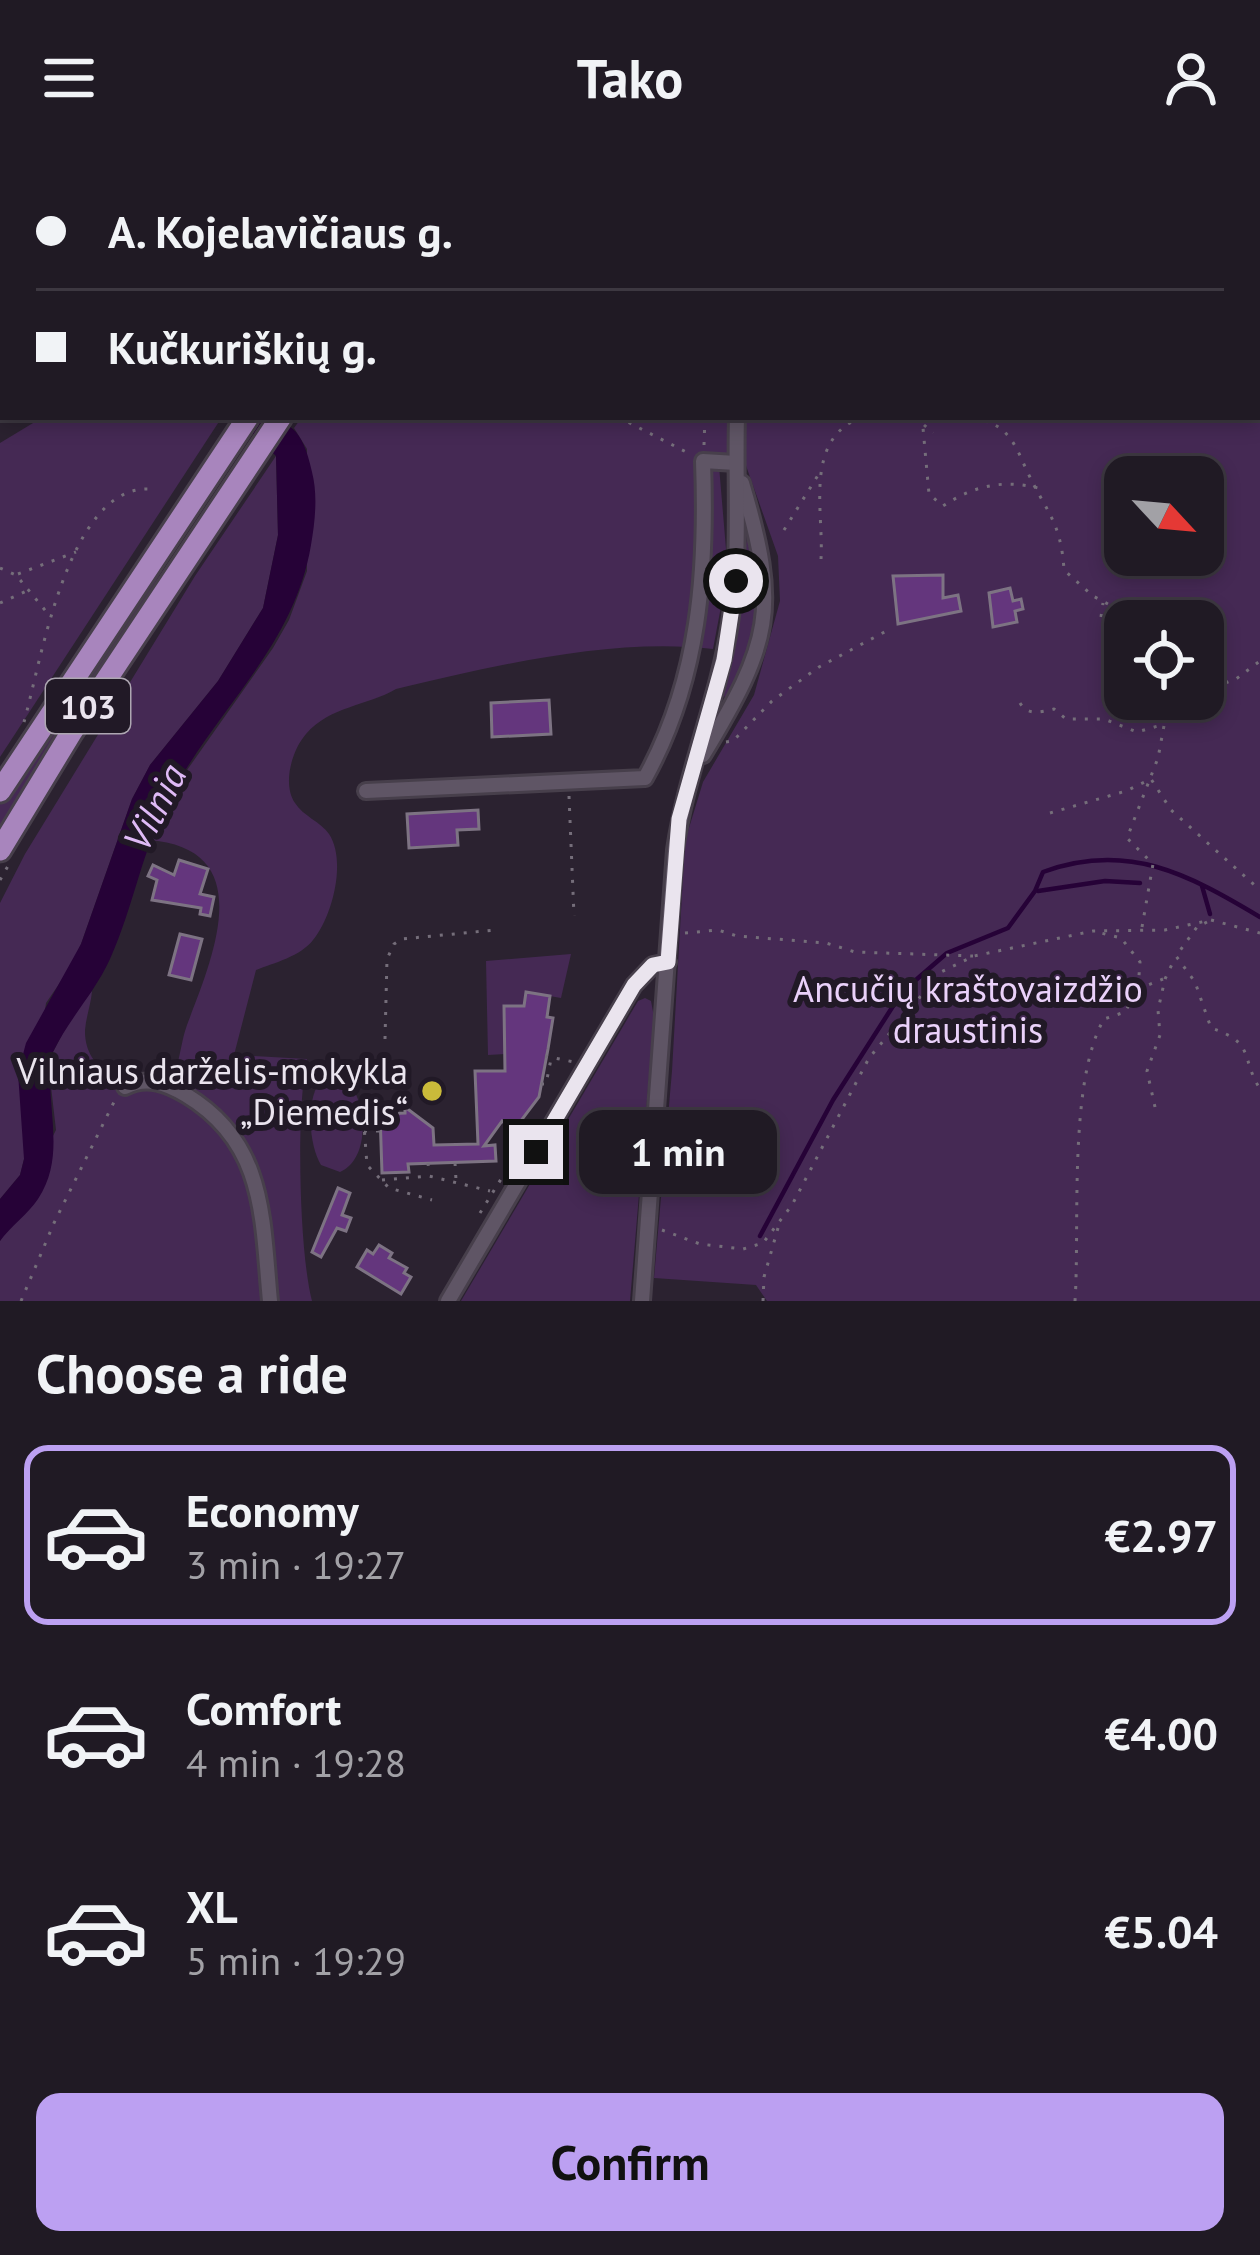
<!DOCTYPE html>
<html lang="en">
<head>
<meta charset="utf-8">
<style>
	:root { --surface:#201a24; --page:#28232c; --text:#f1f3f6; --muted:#a2a1a6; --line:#3d3841; --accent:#bca0f2 }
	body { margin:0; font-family:"PT Sans",sans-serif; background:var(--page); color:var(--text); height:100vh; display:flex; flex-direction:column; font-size:45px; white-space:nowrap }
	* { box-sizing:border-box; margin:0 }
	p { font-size:39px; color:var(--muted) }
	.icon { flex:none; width:66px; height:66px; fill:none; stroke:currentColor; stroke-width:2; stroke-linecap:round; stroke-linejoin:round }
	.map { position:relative; height:1145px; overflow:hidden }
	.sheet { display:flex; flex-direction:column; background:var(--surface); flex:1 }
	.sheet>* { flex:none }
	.top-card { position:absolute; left:0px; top:0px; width:1260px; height:264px; box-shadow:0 6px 18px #0003,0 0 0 3px var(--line); display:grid; align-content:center; height:264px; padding:0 36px; background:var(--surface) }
	.needle { width:78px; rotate:116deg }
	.tools { position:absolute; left:1104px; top:300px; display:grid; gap:24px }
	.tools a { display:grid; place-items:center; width:120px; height:120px; border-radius:24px; background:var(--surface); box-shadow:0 6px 18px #0003,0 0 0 3px var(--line); font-size:60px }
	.end { position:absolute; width:54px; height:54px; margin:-27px; border:15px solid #eae4ee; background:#111; box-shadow:0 0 0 6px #111 }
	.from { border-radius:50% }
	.bubble { position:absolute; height:84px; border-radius:24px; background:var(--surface); box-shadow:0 6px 18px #0003,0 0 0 3px var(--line); font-size:39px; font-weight:700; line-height:84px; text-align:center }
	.top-card b { display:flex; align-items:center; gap:42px; height:114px; font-size:45px }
	.top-card b+b { border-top:3px solid var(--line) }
	.top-card i { width:30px; height:30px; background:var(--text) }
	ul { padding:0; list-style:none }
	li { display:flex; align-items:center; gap:36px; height:180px; margin:0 24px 18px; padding:0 12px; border:6px solid transparent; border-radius:24px }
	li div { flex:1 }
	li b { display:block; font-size:45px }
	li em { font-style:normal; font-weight:700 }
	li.on { border-color:var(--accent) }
	li>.icon { width:108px; height:108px; stroke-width:1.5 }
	h2 { padding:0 36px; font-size:54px; line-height:144px }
	.primary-button { display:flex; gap:24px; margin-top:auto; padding:24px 36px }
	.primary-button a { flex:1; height:138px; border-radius:24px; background:var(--accent); color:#111; font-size:48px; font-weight:700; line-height:138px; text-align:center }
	header { display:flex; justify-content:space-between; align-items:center; height:156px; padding:0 36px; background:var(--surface); font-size:54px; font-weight:700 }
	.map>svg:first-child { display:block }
</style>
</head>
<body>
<header><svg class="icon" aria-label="menu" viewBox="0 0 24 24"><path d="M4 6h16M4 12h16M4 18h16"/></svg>Tako<svg class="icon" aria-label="person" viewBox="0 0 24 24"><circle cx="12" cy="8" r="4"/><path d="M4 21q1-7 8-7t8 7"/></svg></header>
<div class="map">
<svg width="1260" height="1145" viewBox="0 0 1260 1145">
	<rect width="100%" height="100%" fill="#2b2230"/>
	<g fill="#452954" fill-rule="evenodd">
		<path d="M487 0H1260V1145H767L756 1129 654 1122 672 915 685 685 703 626 754 539 780 445 778 400 744 304 718 298 726 393 723 440 713 493C613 481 493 510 396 533 367 550 330 550 306 578 292 594 282 628 295 647 303 660 321 666 329 678 347 705 332 761 313 784 301 800 274 807 256 814L234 899 307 903C296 953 299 1095 312 1145H0V1085L56 974 49 913 53 896 73 858 92 835C91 848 86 861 85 874 84 916 127 930 160 937 181 919 178 894 187 869 212 803 261 692 148 684L173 634 273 492 289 464 307 415V293L294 272 302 261H1257V3H485ZM1125 321H1203V399H1125ZM1125 465H1203V543H1125Z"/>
		<path d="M43 261H222L0 601V287Z"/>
		<path d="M276 300 278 379 263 452 218 525 150 609 132 643 81 788 70 812 46 847 24 1003 20 1019 0 1043V747L25 698 195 420Z"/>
		<path d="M748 372C766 420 766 504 725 542L722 535 733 498Z"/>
		<path d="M167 401 169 403 146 442 0 677V648Z"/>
		<path d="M571 798 561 842 526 836 523 850 504 851 505 898 488 899 486 805Z"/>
		<path d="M645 842 651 845 654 861 630 1145H461L638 845Z"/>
		<path d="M334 921 347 924C367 946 371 1002 340 1016L321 1009C309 989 306 946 319 927Z"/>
	</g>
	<path fill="#260237" d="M236 261C285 261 301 265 312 316 318 339 315 366 311 389 294 491 216 553 170 641 142 693 134 750 110 803 95 836 69 863 53 896 42 946 69 996 38 1043 28 1058 11 1070 0 1085V1043L20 1019 24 1003 18 917 26 887 81 788 132 643 150 609 218 525 263 452 278 379 276 300Z"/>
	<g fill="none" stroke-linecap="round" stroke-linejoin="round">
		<g stroke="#260237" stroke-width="4.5">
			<path d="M1202 730 1210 758"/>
			<path d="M1038 735 1105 725 1140 727"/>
			<path d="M760 1080 833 944 902 836 947 797 1008 772 1035 735 1043 716C1127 685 1188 718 1260 761"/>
		</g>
	</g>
	<g fill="#64367d" stroke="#7d7383" stroke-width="3">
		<path d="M943 419V442L958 439 961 455 898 468 893 420Z"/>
		<path d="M1010 432 1013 445 1021 443 1023 453 1015 455 1017 466 993 471 989 437Z"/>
		<path d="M549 544 551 578 492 581 491 547Z"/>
		<path d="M478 654 479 673 457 674 458 689 409 692 407 658Z"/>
		<path d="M179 704 208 713 200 738 214 741 210 760 200 758 201 752 152 744 157 724 148 720 153 709 174 719Z"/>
		<path d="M180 778 202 783 191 824 169 819Z"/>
		<path d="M526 836 550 840 547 861 553 862 548 893 539 941 514 974 502 965 484 990 495 989 496 1005 408 1008 409 1016 382 1017 380 958 405 957V951L433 972 434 989 478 988 475 915H505L504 850H524Z"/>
		<path d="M338 1032 350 1037 342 1059 351 1062 346 1075 337 1072 321 1101 312 1096Z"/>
		<path d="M379 1089 392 1097 389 1102 407 1112 404 1117 411 1121 401 1138 357 1111 367 1094 373 1098Z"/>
	</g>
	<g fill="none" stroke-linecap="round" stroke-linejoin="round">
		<g stroke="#473f4b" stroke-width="20">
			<g id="minor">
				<path d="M1022 3 1027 0"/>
				<path d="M703 599C771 486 780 454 742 327"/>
				<path d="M366 635 645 622C700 523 707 415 703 305L736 307"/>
				<path d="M125 931C146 920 166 927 186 939 266 987 262 1062 270 1145"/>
				<path d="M448 1145 634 829 653 809 668 806"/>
				<path d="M642 1145 675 694C686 617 718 544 730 467 741 399 735 330 737 261"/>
			</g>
		</g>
		<g stroke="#473f4b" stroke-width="27">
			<g id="primary">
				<path d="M423 3 426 0"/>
				<path d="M468 3 471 0"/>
				<path d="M0 635 248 261"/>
				<path d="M0 694 71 577 281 261"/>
			</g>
		</g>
		<g stroke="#756e7a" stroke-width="3" stroke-dasharray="3 9" stroke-linecap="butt">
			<path d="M272 0 273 3"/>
			<path d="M634 0 636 3"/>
			<path d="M401 3 404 0"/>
			<path d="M534 3 536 0"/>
			<path d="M618 261 692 299"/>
			<path d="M922 261 929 338 943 350C973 330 1003 323 1038 332"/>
			<path d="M937 261C955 267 978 259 995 269 1013 279 1019 298 1027 315 1046 356 1061 365 1064 414L1093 440 1140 465"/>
			<path d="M924 269 933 277"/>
			<path d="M704 289 705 261"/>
			<path d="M784 374 820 316"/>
			<path d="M821 403C824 355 803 283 862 261"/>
			<path d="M0 412 16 419 49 459"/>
			<path d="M18 418 76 396"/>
			<path d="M0 447 31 433"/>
			<path d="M1101 461 1103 447"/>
			<path d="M1203 535 1236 523 1260 505"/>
			<path d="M1020 547C1028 560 1040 556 1054 553L1066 563H1104L1137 576 1165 568"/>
			<path d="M24 566C41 506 68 329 150 333"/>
			<path d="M726 586 733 585 772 545 819 511 890 473"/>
			<path d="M569 640 574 760"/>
			<path d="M1050 657 1126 635 1151 623 1171 654 1260 734"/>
			<path d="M0 724 8 710"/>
			<path d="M1207 766 1197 771 1176 800 1195 826 1211 872C1256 887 1240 901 1260 933"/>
			<path d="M1142 771 1153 708 1127 682 1158 602 1169 543"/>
			<path d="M685 777 718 774 737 780 826 787 855 796 973 800"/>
			<path d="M1138 833 1163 823"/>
			<path d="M385 883 387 803 394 788 402 783 495 774"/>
			<path d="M545 900 574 906"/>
			<path d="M541 928H546L551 903"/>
			<path d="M375 930H361L367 1009 389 1032 432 1044"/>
			<path d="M362 947 394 958"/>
			<path d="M1155 951 1147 915 1160 879 1158 854 1165 823 1175 802"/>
			<path d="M364 975H381"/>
			<path d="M428 1007 429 1018"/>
			<path d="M455 1007 456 1024"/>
			<path d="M382 1024 429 1020 490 1035"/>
			<path d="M480 1057 534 970"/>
			<path d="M662 1074 700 1088 743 1093 763 1087 792 1049 869 902 941 816 974 800 1093 775 1165 774 1211 764 1260 777"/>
			<path d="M21 1145 54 1067 116 942"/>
			<path d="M763 1145 764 1121 778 1072"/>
			<path d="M1075 1145C1080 1070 1068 926 1104 863L1125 856 1138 833 1140 806 1121 782 1101 777"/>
		</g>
		<use href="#minor" stroke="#5f5565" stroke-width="14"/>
		<use href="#primary" stroke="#a885bd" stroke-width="21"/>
	</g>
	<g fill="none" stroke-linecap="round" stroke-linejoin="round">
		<path stroke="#eae4ee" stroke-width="15" d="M536 996 634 829 653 809 668 806 679 663 724 504 736 425"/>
	</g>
	<circle fill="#caba3a" stroke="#211926" stroke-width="4.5" cx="432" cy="935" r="12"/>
	<g text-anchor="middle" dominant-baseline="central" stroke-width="12" stroke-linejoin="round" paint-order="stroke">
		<rect fill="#211926" stroke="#aea7b2" stroke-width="3" x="46" y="523" width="84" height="54" rx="9"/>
		<g font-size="33" font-weight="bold" fill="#eae4ee">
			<text x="88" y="550">103</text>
		</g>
		<g font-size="36" fill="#ead1fa" stroke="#211926">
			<text x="968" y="832">Ancučių kraštovaizdžio<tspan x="968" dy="41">draustinis</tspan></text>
		</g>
		<g font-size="36" fill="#eae4ee" stroke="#211926" text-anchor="end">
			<text x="408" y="914">Vilniaus darželis-mokykla<tspan x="408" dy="41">„Diemedis“</tspan></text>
		</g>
		<g font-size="39" font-style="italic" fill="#dfbaf6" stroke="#211926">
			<text transform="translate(154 651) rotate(-63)">Vilnia</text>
		</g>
	</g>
</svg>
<div class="tools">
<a><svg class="needle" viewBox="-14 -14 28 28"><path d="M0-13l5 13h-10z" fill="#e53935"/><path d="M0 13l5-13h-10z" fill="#a2a1a6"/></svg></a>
<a><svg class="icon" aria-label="locate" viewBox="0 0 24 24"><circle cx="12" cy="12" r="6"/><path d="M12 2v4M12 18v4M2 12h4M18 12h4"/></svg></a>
</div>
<i class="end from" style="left:736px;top:425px"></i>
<i class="end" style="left:536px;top:996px"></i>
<div class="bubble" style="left:579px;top:954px;width:198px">1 min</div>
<div class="top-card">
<b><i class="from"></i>A. Kojelavičiaus g.</b>
<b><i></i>Kučkuriškių g.</b>
</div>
</div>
<section class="sheet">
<h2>Choose a ride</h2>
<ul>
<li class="on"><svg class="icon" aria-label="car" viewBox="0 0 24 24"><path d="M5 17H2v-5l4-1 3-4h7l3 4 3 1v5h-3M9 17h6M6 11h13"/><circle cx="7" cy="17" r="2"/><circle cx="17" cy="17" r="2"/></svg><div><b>Economy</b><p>3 min · 19:27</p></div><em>€2.97</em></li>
<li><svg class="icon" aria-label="car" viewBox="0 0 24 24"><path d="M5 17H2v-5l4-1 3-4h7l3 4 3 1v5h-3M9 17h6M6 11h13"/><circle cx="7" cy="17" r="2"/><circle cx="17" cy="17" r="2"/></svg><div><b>Comfort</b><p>4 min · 19:28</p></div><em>€4.00</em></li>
<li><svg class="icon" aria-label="car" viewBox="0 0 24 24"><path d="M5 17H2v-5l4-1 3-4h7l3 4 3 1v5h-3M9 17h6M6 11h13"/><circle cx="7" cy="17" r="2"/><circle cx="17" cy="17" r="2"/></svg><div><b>XL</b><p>5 min · 19:29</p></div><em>€5.04</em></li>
</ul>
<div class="primary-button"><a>Confirm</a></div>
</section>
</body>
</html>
